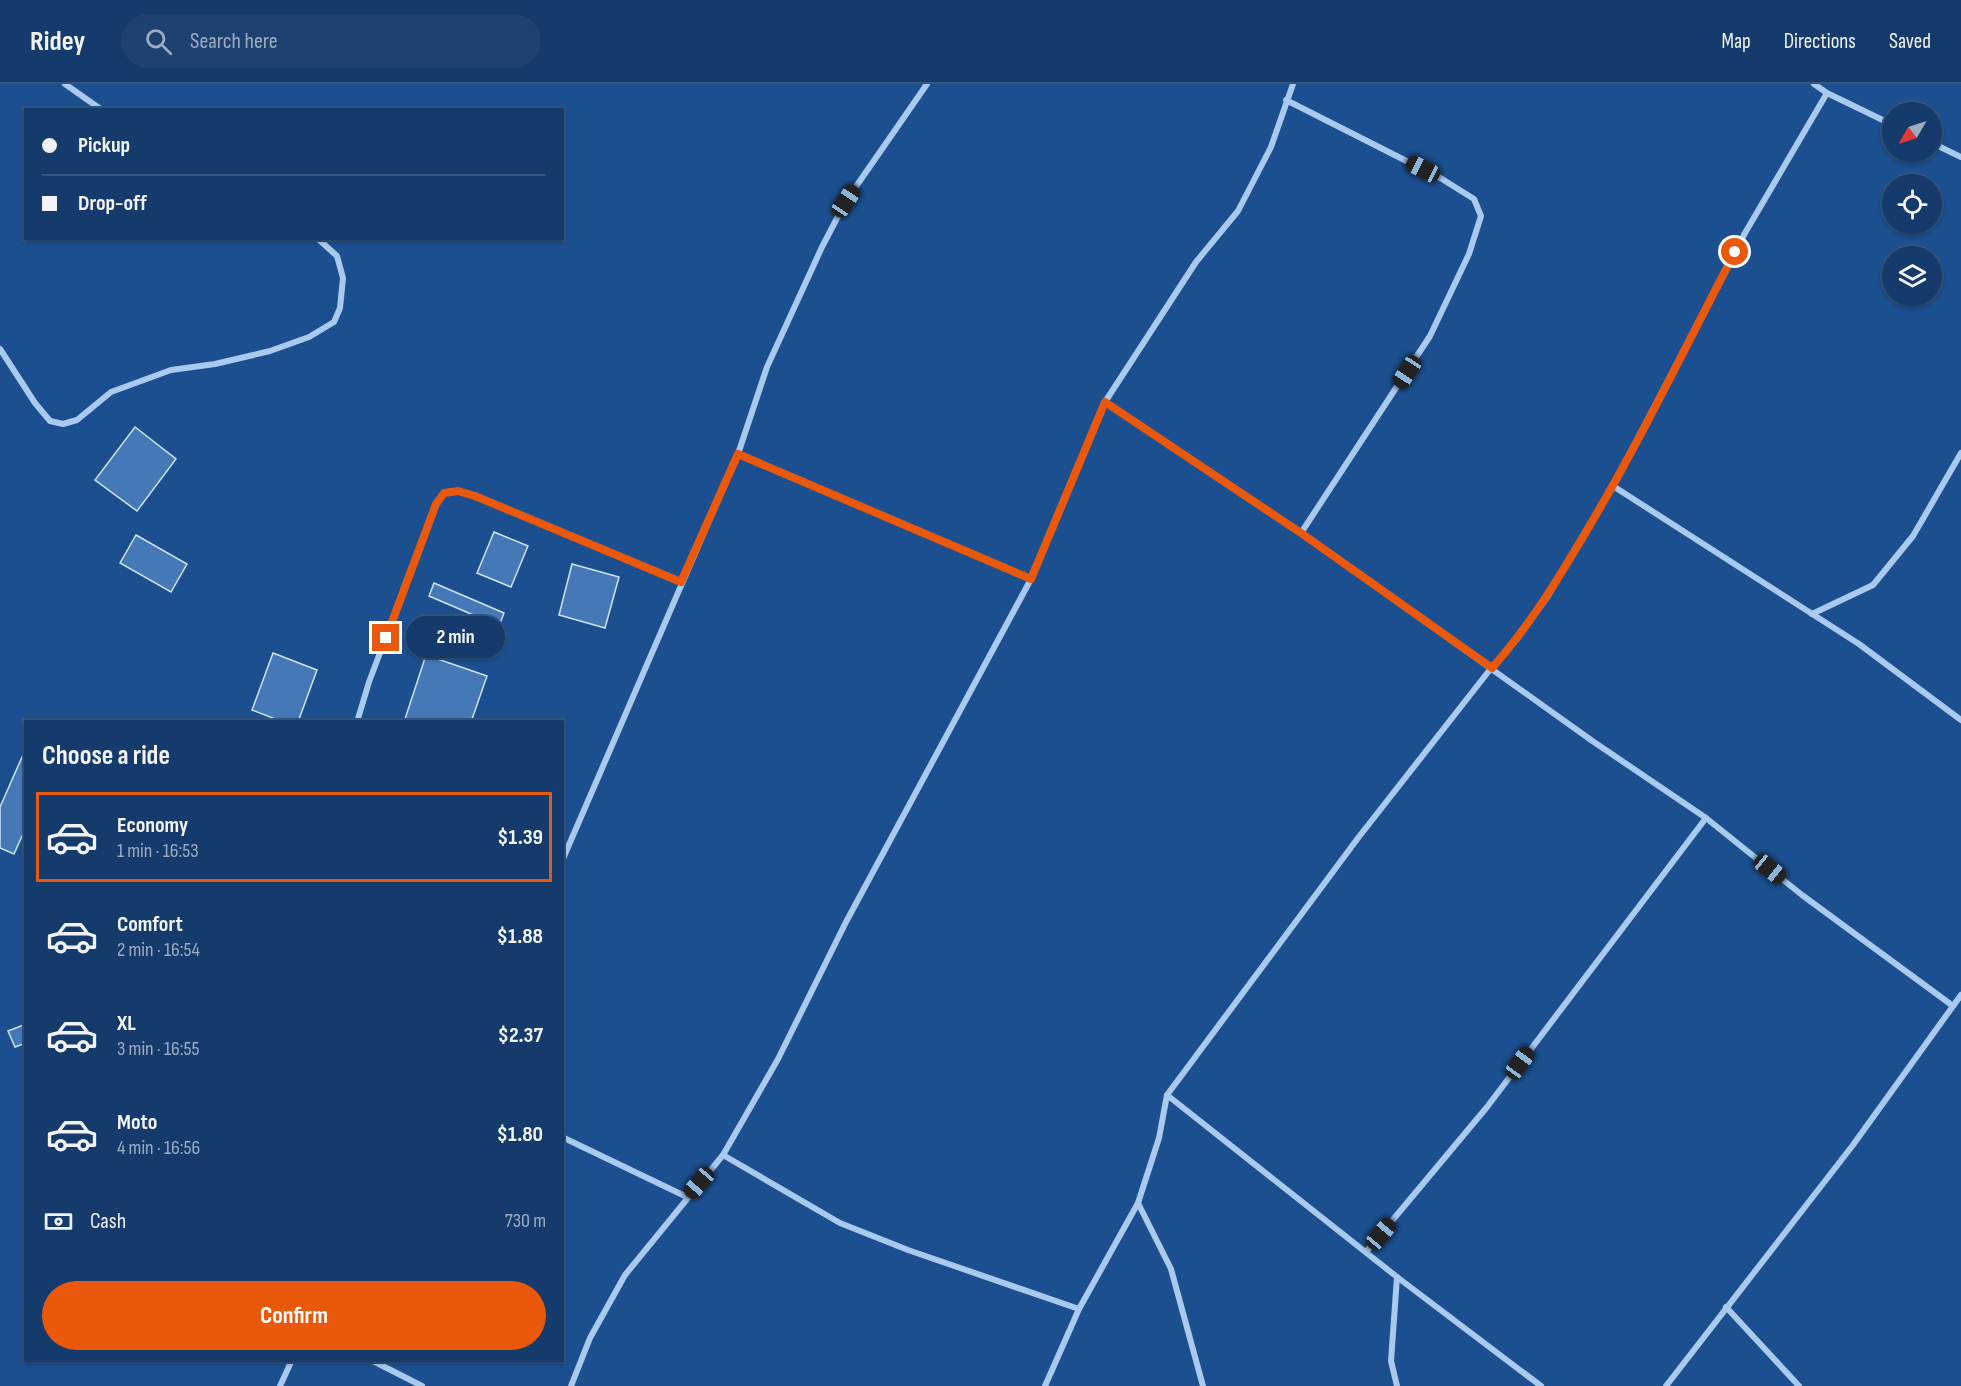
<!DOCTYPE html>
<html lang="en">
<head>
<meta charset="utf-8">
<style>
	:root { --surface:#143b6b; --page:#1d4271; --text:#f1f3f6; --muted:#9dadc1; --line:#33557e; --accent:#ea580c }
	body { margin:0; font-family:"Sofia Sans Condensed",sans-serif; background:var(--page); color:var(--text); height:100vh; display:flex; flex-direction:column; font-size:22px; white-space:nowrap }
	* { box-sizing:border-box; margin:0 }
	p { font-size:20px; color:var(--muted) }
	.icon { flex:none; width:33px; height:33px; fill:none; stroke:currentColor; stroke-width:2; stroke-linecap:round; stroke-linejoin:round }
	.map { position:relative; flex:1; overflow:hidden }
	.side { position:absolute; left:24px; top:636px; width:540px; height:642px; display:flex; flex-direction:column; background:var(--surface); border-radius:0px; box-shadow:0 2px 4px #0004,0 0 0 2px var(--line) }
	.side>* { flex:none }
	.hud { position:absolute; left:24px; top:24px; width:540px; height:132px; border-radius:0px; box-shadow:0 2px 4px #0004,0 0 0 2px var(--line); display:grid; align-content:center; height:132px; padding:0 18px; background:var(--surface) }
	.needle { width:39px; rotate:231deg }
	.tools { position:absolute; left:1882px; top:18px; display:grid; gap:12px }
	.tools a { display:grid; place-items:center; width:60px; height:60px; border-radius:50%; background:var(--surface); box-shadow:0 2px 4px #0004,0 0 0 2px var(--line); font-size:30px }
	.end { position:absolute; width:27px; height:27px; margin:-14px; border:8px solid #ea580c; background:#fff; box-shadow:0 0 0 3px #fff }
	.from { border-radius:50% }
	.bubble { position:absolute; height:42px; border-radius:21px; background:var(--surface); box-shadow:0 2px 4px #0004,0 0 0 2px var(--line); font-size:20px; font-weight:700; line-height:42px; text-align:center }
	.car { position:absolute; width:18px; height:36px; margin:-18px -9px; border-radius:8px; box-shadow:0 0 4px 2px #0007; background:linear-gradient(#222 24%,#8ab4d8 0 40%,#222 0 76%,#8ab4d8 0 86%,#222 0) }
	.hud b { display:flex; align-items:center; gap:21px; height:57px; font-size:22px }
	.hud b+b { border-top:2px solid var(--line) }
	.hud i { width:15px; height:15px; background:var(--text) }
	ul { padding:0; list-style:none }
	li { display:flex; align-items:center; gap:18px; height:90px; margin:0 12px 9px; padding:0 6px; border:3px solid transparent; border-radius:0px }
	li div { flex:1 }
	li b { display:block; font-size:22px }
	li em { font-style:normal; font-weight:700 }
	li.current { border-color:var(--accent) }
	li>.icon { width:54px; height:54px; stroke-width:1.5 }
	h2 { padding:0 18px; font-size:27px; line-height:72px }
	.pay { display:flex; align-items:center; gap:15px; height:66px; padding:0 18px; font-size:22px }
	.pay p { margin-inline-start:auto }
	.button { display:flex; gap:12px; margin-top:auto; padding:12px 18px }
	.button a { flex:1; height:69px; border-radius:36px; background:var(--accent); color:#fff; font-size:24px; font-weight:700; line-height:69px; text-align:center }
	header { display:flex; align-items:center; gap:36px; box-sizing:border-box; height:84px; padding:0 30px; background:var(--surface); border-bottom:2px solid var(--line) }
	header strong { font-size:28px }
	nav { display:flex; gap:33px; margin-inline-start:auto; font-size:21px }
	.search { width:420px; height:54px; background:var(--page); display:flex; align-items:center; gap:15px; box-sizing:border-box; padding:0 21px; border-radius:33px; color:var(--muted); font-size:22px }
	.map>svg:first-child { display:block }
</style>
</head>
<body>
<header>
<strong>Ridey</strong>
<div class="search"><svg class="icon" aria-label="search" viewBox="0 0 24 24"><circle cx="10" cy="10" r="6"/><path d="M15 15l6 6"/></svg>Search here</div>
<nav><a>Map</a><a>Directions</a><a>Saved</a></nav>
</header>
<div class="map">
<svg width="1961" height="1302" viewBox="0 0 1961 1302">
	<rect width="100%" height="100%" fill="#1b4f8f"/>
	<g fill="#4478b7" stroke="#cfe3fa" stroke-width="1.5">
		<path d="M135 343 176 375 137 427 95 396Z"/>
		<path d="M494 448 528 462 511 503 477 489Z"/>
		<path d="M136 451 187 480 171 508 120 479Z"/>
		<path d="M572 480 619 493 605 544 559 531Z"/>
		<path d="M434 499 504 529 499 542 429 512Z"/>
		<path d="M273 569 317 586 298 638H283L252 626Z"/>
		<path d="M426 571 487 592 471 638H404Z"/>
		<path d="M26 664V743L14 770 0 764V723Z"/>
		<path d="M26 940V959L15 963 8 947Z"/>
	</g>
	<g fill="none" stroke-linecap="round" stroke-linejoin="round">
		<g stroke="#a9c9ee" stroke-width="6">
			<path d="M65 0 102 26"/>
			<path d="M1814 0 1827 9 1893 41"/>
			<path d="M1286 16 1442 95 1474 115 1481 132 1469 170 1430 252 1301 449"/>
			<path d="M1932 59 1961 73"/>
			<path d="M0 265 35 319 50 337 63 340 77 336 111 308 171 286 215 280 270 267 309 253 334 238 340 224 343 194 337 172 317 154"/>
			<path d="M1105 318 1301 449 1591 656 1706 734 1802 811 1953 922"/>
			<path d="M738 370 1031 495"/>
			<path d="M1613 402 1859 560 1961 636"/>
			<path d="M1812 530 1873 501 1913 452 1961 369"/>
			<path d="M357 638 369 598 436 420 444 409 458 407 475 412 681 498"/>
			<path d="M562 777 738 370 767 283 822 163 846 117 927 0"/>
			<path d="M1167 1011 1397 1193 1541 1302"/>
			<path d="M562 1053 687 1113"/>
			<path d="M723 1071 840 1139 908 1166 1079 1225"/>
			<path d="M1138 1119 1171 1185 1203 1302"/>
			<path d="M1366 1168 1487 1023 1706 734"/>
			<path d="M1397 1193 1391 1277 1397 1302"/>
			<path d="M1726 1223 1799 1302"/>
			<path d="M371 1276 422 1302"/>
			<path d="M280 1302 292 1276"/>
			<path d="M571 1302 590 1254 625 1191 723 1071 778 975 846 838 1031 495 1105 318 1196 178 1238 127 1271 63 1293 0"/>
			<path d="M1045 1302 1079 1225 1138 1119 1159 1054 1167 1011 1358 754 1492 583 1517 555 1548 512 1613 402 1745 149 1827 9"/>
			<path d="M1666 1302 1853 1061 1961 911"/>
		</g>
	</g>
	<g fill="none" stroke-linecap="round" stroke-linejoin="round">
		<path stroke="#ea580c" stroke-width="8" d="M386 554 436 420 444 409 458 407 475 412 681 498 738 370 1031 495 1105 318 1301 449 1492 584C1531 540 1560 492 1590 441 1642 353 1687 260 1735 168"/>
	</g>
</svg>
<div class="tools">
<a><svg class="needle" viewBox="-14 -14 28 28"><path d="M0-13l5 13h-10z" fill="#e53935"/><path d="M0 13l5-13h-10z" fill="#9dadc1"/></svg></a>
<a><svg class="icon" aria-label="locate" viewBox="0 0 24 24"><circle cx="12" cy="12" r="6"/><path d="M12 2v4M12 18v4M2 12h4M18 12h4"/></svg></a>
<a><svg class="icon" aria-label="layers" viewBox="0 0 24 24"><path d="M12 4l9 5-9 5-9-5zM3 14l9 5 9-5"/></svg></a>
</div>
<i class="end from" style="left:1735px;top:168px"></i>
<i class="end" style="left:386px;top:554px"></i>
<div class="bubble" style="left:406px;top:532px;width:99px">2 min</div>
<i class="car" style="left:1423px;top:85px;rotate:297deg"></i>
<i class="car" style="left:846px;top:117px;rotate:34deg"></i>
<i class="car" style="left:1407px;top:288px;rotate:213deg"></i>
<i class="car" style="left:1770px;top:785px;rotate:129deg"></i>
<i class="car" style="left:1520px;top:979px;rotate:36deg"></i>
<i class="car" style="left:699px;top:1099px;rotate:221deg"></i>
<i class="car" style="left:1381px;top:1150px;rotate:40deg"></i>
<div class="hud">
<b><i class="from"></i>Pickup</b>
<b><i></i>Drop-off</b>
</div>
<section class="side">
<h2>Choose a ride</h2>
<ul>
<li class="current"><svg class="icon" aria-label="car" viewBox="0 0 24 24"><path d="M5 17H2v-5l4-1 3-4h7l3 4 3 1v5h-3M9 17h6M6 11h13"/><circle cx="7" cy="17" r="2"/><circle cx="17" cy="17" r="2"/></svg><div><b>Economy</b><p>1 min · 16:53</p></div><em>$1.39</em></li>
<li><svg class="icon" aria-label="car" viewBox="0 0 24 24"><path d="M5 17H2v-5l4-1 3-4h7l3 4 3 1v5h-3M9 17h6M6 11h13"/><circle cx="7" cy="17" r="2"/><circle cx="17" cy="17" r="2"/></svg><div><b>Comfort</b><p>2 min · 16:54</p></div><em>$1.88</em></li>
<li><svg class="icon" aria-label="car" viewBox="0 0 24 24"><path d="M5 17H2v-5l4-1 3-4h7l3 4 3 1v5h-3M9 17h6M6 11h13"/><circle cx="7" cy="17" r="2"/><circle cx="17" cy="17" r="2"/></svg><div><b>XL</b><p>3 min · 16:55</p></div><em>$2.37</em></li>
<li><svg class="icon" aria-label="car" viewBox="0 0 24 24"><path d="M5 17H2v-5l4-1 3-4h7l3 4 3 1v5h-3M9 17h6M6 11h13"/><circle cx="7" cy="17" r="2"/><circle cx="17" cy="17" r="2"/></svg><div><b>Moto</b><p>4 min · 16:56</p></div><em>$1.80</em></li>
</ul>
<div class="pay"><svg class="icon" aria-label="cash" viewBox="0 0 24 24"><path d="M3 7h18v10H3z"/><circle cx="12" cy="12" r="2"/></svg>Cash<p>730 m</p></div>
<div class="button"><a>Confirm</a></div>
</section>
</div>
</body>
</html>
